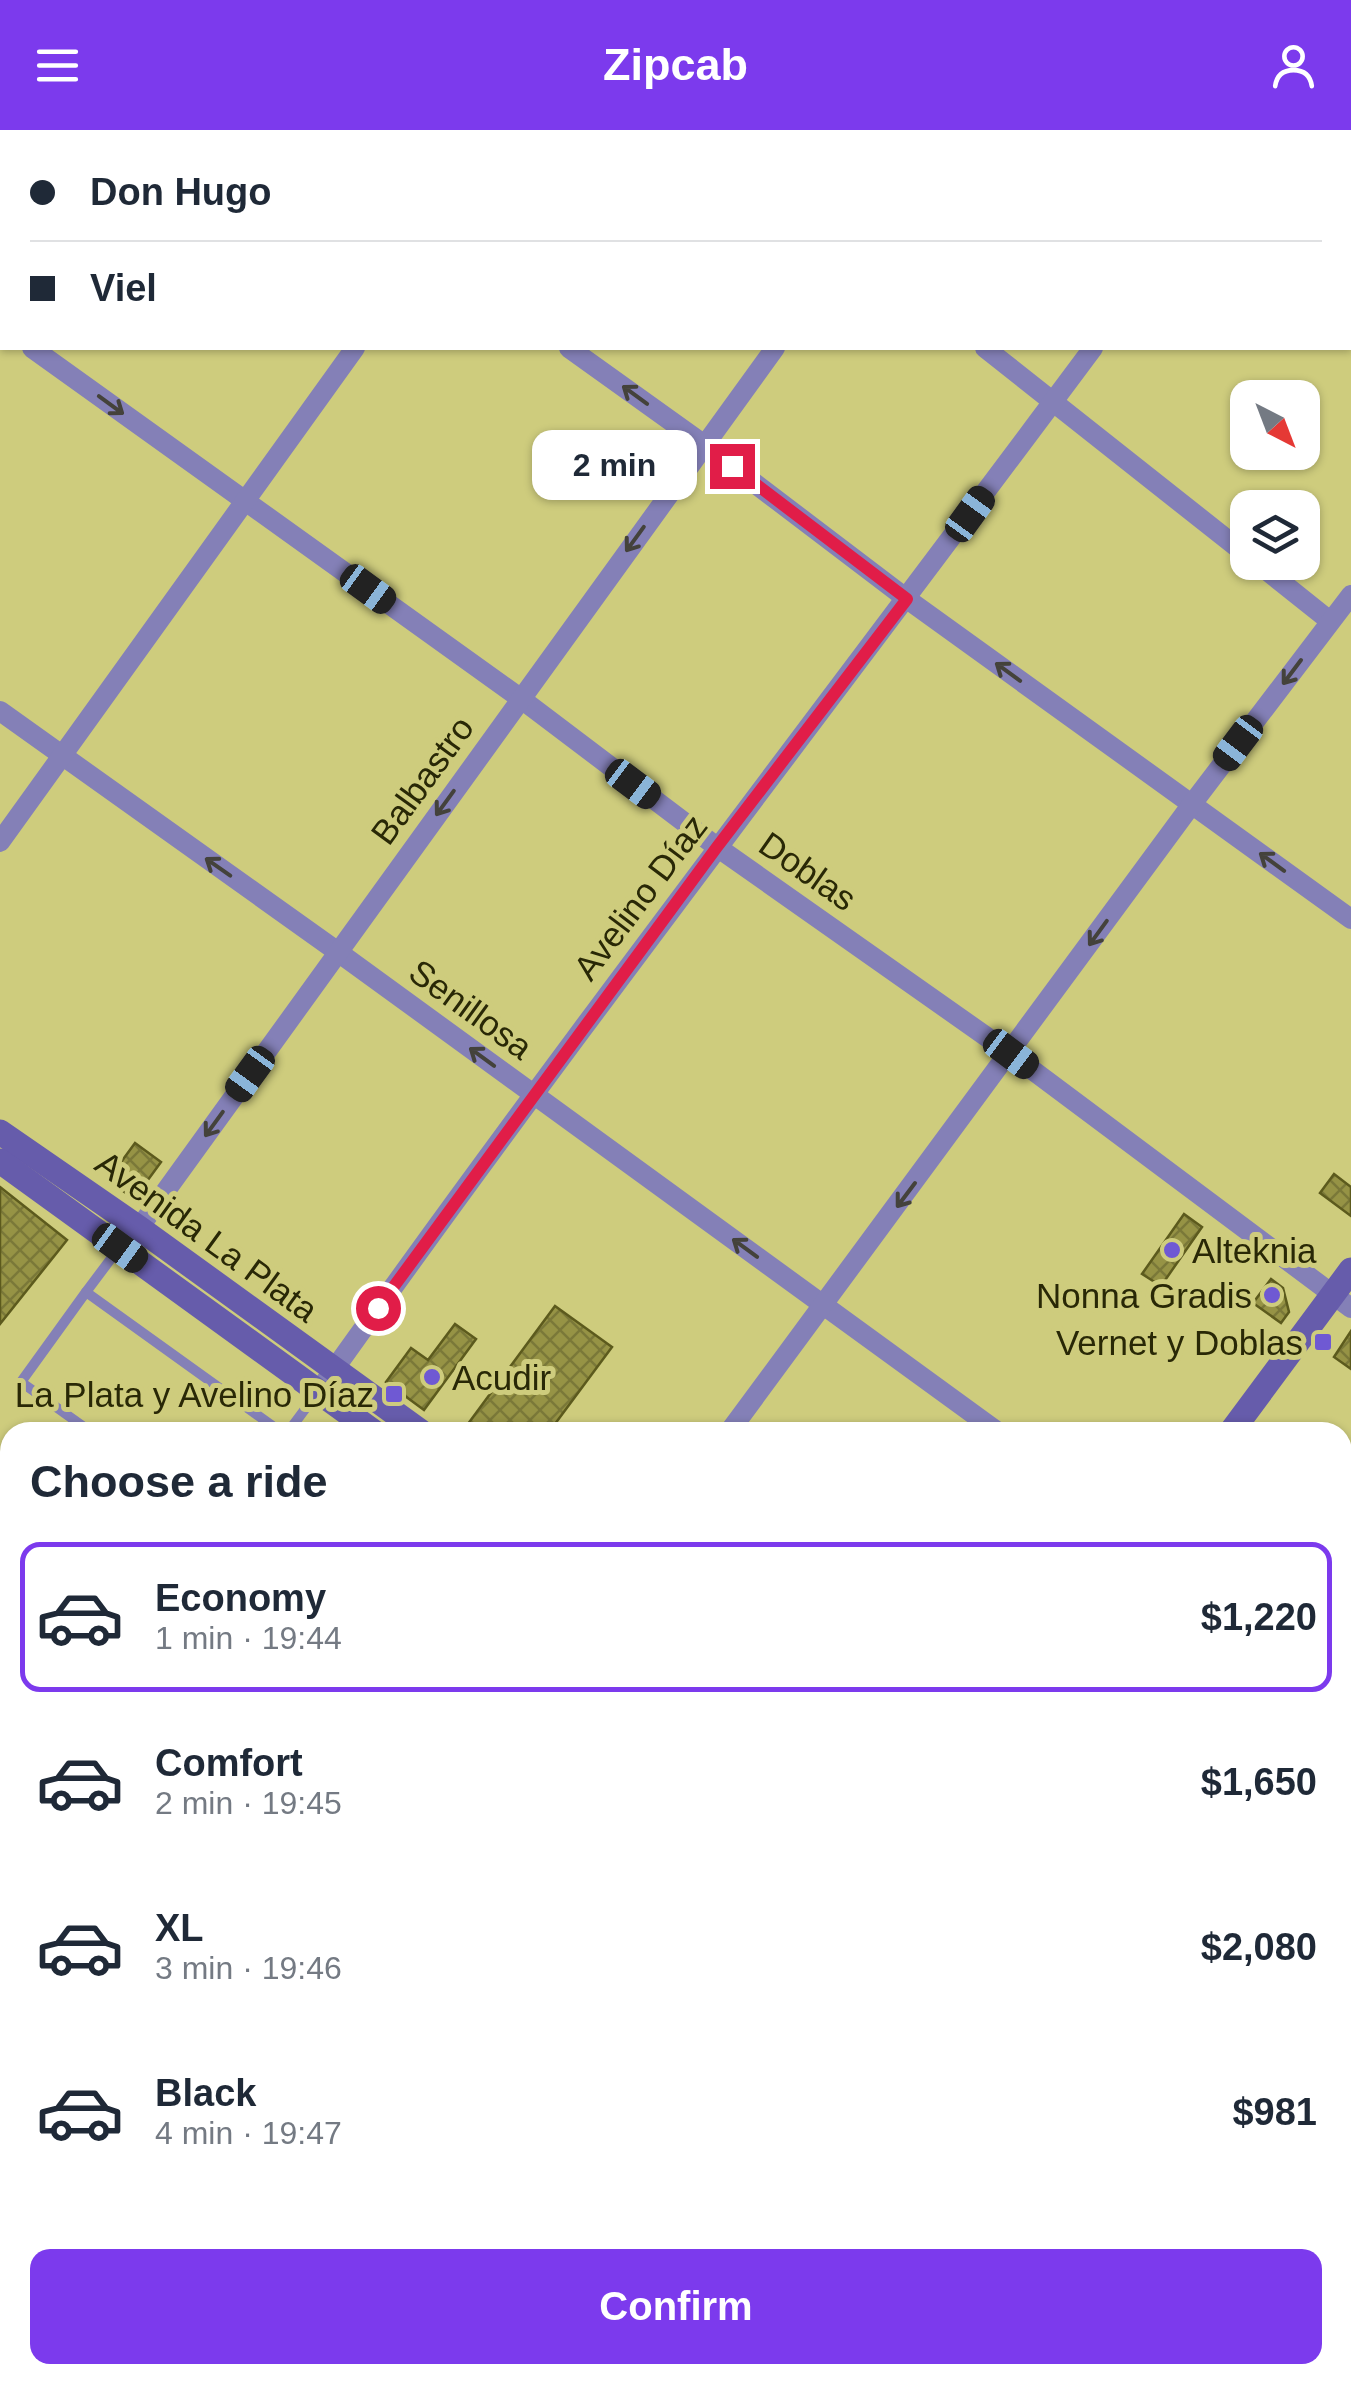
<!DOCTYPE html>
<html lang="en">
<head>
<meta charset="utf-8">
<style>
	:root { --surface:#fff; --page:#f2f2f3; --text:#1f2937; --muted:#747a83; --line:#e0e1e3; --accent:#7c3aed }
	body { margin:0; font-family:Helvetica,sans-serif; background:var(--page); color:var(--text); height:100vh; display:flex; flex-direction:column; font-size:38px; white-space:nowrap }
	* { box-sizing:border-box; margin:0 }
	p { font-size:32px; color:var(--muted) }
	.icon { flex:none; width:55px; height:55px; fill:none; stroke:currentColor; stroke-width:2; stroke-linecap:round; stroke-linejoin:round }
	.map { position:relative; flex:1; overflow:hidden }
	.panel { position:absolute; left:0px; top:1292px; width:1352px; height:962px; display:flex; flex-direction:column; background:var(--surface); border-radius:30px 30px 0 0; box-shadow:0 2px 8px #0004 }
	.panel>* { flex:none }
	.hud { position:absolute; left:0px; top:0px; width:1352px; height:220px; box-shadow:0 2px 8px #0004; display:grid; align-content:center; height:220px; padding:0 30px; background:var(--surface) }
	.needle { width:65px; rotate:138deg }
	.tools { position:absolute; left:1230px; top:250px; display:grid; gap:20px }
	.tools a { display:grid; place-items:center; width:90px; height:90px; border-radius:20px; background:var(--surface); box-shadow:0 2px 8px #0004; font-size:50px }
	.end { position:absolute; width:45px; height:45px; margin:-22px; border:12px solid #e11d48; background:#fff; box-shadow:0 0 0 5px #fff }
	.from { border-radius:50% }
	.bubble { position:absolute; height:70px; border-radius:20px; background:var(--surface); box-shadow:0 2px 8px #0004; font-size:32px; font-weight:700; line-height:70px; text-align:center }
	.car { position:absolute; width:30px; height:60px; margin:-30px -15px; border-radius:12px; box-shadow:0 0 8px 2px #0007; background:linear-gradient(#222 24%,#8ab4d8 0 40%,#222 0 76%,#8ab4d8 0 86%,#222 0) }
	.hud b { display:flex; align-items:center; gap:35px; height:95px; font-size:38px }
	.hud b+b { border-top:2px solid var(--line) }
	.hud i { width:25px; height:25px; background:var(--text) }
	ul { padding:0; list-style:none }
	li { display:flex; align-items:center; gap:30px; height:150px; margin:0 20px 15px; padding:0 10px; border:5px solid transparent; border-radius:20px }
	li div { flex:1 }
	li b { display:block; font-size:38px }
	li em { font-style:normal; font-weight:700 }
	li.selected { border-color:var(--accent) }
	li>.icon { width:90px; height:90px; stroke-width:1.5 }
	h2 { padding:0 30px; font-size:45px; line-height:120px }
	.primary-button { display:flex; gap:20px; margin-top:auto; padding:20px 30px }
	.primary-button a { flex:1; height:115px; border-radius:20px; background:var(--accent); color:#fff; font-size:40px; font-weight:700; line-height:115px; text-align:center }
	header { display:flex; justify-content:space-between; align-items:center; height:130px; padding:0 30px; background:var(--accent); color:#fff; font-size:45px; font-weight:700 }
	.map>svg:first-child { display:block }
</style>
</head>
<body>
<header><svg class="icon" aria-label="menu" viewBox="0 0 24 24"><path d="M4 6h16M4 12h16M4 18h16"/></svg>Zipcab<svg class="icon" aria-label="person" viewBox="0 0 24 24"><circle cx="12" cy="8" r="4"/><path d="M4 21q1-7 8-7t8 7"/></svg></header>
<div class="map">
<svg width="1351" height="2253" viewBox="0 0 1351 2253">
	<defs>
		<pattern id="park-tufts" width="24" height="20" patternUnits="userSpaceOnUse" patternTransform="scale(2.5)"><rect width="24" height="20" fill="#cf8eb0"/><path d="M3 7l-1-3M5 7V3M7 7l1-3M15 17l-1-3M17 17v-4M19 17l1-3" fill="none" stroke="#a8748d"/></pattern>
		<pattern id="building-cross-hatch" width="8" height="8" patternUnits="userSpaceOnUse" patternTransform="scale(2.5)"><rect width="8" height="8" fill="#969345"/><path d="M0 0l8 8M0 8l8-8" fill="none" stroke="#7a7838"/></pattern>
	</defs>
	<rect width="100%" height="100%" fill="#cecc7d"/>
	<path fill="url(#park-tufts)" d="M0 1541 10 1549V1605L0 1618Z"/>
	<g fill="url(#building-cross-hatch)" stroke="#5c5a1d" stroke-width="2.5">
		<path d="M135 1013 161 1032 134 1069 108 1050Z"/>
		<path d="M1334 1044 1351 1057V1086L1320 1063Z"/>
		<path d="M0 1057 67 1110 0 1194Z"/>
		<path d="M1184 1084 1202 1097 1161 1156 1142 1144Z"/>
		<path d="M1271 1149 1283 1158 1289 1182 1281 1193 1253 1173Z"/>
		<path d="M555 1176 612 1217 549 1302H462Z"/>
		<path d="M455 1194 476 1209 424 1280 386 1252 411 1218 428 1230Z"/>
		<path d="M1351 1201V1239L1334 1227Z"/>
	</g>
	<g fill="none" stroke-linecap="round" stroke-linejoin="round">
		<g stroke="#8480b7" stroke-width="10">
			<path d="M86 1162 119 1118"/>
			<path d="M91 1302 21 1252 86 1162 281 1302"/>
			<path d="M288 1302 317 1263"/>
		</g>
		<g stroke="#8480b7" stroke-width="20">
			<path d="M270 0 273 2"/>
			<path d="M713 0 716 2"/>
			<path d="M1227 0 1230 2"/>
			<path d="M26 2 27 0"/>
			<path d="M508 2 509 0"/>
			<path d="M933 2 935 0"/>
			<path d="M1252 2 1254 0"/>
			<path d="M0 39 2 35"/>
			<path d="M1350 95 1351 96"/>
			<path d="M0 194 2 196"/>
			<path d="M32 218 520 568 717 717 1011 924 1351 1178"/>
			<path d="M569 218 703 314 907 469 1351 789"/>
			<path d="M985 218 1248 426"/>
			<path d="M1256 432 1330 491"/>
			<path d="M0 581 338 822 998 1302"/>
			<path d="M0 712 355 218"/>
			<path d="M119 1118 139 1098 775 218"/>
			<path d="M318 1262C569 909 834 566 1093 218"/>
			<path d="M729 1302 1192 674 1351 465"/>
			<path d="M1342 1555 1351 1561"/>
			<path d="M0 1816 10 1823"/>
			<path d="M1342 2142 1351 2129"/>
			<path d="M0 2157 10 2146"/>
			<path d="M0 2178 10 2187"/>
			<path d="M82 2245 92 2253"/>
			<path d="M580 2245 591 2253"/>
			<path d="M1167 2245 1177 2253"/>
			<path d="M1267 2253 1272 2245"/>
		</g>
		<g stroke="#665cab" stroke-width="25">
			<path d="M0 1002 139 1098 421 1302"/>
			<path d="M0 1031 374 1302"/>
			<path d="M1231 1302 1351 1140"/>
			<path d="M1342 1676 1351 1668"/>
			<path d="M1342 1996 1351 2002"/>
			<path d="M450 2253 457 2245"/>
			<path d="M851 2253 857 2245"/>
		</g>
	</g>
	<defs><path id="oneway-shaft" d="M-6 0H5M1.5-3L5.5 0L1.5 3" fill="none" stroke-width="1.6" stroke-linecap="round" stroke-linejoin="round" transform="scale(2.5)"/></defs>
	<g stroke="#44423b">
		<use href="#oneway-shaft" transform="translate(635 265) rotate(-144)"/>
		<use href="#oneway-shaft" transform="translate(111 275) rotate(36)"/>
		<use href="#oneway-shaft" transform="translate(635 409) rotate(126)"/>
		<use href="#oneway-shaft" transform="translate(1008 542) rotate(-144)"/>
		<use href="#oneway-shaft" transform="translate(1292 542) rotate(127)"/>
		<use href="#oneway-shaft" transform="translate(445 673) rotate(126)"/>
		<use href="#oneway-shaft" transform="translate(1272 732) rotate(-144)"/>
		<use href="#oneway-shaft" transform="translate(218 737) rotate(-145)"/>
		<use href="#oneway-shaft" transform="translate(1098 803) rotate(126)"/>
		<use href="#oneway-shaft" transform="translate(482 927) rotate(-144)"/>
		<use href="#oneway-shaft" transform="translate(214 994) rotate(126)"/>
		<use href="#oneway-shaft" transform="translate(906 1065) rotate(127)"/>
		<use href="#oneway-shaft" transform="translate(745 1118) rotate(-144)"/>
	</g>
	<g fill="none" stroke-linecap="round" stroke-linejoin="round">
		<path stroke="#e11d48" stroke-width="12" d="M378 1178 717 717 907 469 732 336"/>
	</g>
	<g fill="#6f59d3" stroke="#cecc7d" stroke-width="4">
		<circle cx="1172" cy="1120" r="10"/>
		<circle cx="1272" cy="1165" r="10"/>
		<rect x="1313" y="1202" width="20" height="20" rx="5"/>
		<circle cx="432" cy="1247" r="10"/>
		<rect x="384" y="1254" width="20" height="20" rx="5"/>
	</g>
	<g text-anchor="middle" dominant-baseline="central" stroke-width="10" stroke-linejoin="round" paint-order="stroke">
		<g font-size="35" fill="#292806" stroke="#cecc7d">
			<text transform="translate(422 650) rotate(-54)">Balbastro</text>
			<text transform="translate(808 741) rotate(35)">Doblas</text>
			<text transform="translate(640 767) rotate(-53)">Avelino Díaz</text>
			<text transform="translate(471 879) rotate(36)">Senillosa</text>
			<text transform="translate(207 1106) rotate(36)">Avenida La Plata</text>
		</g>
		<g font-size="35" fill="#292806" stroke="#cecc7d" text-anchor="end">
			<text x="1192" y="1120" text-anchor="start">Alteknia</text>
			<text x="1252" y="1165">Nonna Gradis</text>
			<text x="1303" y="1212">Vernet y Doblas</text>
			<text x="452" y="1247" text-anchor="start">Acudir</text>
			<text x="374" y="1264">La Plata y Avelino Díaz</text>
		</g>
	</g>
</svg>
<div class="tools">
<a><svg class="needle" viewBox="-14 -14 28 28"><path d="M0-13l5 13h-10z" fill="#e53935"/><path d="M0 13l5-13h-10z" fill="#747a83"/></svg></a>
<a><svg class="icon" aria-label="layers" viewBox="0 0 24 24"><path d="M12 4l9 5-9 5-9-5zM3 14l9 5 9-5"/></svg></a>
</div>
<i class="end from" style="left:378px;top:1178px"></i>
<i class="end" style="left:732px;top:336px"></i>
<div class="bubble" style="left:532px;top:300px;width:165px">2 min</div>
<i class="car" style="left:970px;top:384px;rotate:36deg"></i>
<i class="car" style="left:368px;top:459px;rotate:126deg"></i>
<i class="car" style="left:1238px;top:613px;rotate:217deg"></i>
<i class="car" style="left:633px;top:654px;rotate:127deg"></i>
<i class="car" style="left:1011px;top:924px;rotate:127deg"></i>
<i class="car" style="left:250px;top:944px;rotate:216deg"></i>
<i class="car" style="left:120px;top:1118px;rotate:126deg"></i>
<div class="hud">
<b><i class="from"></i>Don Hugo</b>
<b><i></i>Viel</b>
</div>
<section class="panel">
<h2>Choose a ride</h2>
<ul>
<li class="selected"><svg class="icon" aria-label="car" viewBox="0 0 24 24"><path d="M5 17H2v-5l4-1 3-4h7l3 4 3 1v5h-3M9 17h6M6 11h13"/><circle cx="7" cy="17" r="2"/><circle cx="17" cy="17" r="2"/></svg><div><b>Economy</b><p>1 min · 19:44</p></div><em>$1,220</em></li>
<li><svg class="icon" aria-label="car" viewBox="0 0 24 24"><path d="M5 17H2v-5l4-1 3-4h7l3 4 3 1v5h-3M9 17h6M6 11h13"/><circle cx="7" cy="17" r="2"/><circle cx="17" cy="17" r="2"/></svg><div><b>Comfort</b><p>2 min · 19:45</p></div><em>$1,650</em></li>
<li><svg class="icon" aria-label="car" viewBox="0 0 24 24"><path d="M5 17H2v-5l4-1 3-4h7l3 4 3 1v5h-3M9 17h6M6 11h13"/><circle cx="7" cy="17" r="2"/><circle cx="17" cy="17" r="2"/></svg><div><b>XL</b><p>3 min · 19:46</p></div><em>$2,080</em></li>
<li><svg class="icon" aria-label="car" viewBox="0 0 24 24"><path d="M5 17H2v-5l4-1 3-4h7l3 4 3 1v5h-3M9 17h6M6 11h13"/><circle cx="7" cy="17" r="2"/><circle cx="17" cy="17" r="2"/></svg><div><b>Black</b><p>4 min · 19:47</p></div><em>$981</em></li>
</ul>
<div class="primary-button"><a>Confirm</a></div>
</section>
</div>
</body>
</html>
